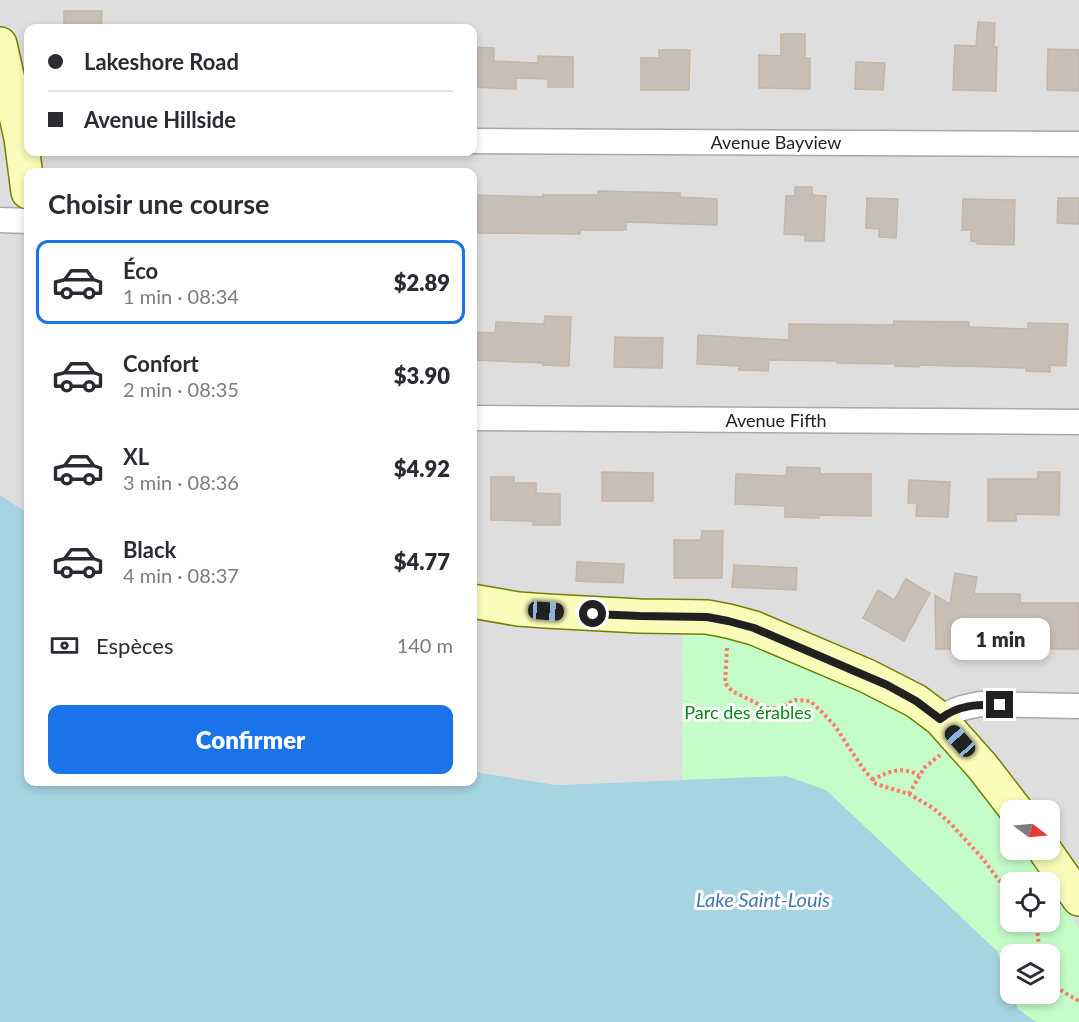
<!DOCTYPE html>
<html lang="fr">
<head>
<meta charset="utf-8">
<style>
	:root { --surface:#fff; --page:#f2f2f3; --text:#2b2b33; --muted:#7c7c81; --line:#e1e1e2; --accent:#1a73e8 }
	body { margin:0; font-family:Lato,sans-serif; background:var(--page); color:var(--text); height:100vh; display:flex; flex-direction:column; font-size:22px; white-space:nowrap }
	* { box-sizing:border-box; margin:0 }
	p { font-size:20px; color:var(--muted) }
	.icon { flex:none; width:33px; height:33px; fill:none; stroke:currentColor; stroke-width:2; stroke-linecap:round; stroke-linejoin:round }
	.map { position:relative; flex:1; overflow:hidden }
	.drawer { position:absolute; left:24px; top:168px; width:453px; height:618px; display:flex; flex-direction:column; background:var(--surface); border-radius:12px; box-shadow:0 3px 9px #0003 }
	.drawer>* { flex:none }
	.top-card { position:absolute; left:24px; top:24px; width:453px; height:132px; border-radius:12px; box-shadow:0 3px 9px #0003; display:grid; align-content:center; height:132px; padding:0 24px; background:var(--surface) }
	.needle { width:39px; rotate:106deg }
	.fabs { position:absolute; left:1000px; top:800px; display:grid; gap:12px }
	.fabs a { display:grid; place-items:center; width:60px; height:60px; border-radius:12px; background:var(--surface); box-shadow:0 3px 9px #0003; font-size:30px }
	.end { position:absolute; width:27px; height:27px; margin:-14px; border:8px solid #212121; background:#fff; box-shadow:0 0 0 3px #fff }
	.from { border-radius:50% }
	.bubble { position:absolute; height:42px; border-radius:12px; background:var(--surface); box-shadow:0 3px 9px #0003; font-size:20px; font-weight:800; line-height:42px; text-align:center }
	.car { position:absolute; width:18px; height:36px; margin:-18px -9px; border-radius:8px; box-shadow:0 0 4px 2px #0007; background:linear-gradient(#222 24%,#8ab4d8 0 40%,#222 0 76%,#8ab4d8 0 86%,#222 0) }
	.top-card b { display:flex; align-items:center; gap:21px; height:57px; font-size:22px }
	.top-card b+b { border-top:2px solid var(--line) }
	.top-card i { width:15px; height:15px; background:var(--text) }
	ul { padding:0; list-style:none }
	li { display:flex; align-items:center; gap:18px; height:84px; margin:0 12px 9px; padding:0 12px; border:3px solid transparent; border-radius:12px }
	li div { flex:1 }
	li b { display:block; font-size:22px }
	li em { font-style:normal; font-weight:800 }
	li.active { border-color:var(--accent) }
	li>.icon { width:54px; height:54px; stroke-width:1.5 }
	h2 { padding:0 24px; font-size:27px; line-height:72px }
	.pay { display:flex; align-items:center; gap:15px; height:66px; padding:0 24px; font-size:22px }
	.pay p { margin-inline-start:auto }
	.button { display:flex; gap:12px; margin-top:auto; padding:12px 24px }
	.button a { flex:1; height:69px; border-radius:12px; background:var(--accent); color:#fff; font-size:24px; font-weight:800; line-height:69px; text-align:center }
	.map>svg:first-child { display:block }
</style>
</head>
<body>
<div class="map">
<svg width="1079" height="1022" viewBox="0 0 1079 1022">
	<rect width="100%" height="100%" fill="#f2eee7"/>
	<path fill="#dfdede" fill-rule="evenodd" d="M0 0H1079V1022H1036L1012 993H1050V954H1011V990L997 951 786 776 557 785 481 773 473 770 472 172H28V502L24 510 0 495ZM28 28H472V152H28ZM1011 810H1050V849H1011ZM1011 882H1050V921H1011Z"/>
	<path fill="#c4fdc8" d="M683 631 721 632 875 696 899 709 943 742 1011 823V849H1028L1049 882H1011V921H1050V884L1079 928V1022H1036L1018 1009 1012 993H1050V954H1011V990L997 951 682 780Z"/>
	<path fill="#a6d4e1" d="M0 495 28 513V782H472L473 770 481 773 557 785 786 776 826 790 997 951 1011 990V993H1012L1018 1009 1036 1022H0Z"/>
	<g fill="#c7beb6" stroke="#c5b5a9" stroke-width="1.5">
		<path d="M64 11H102L101 28H64Z"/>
		<path d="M978 22 995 23 994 47H997L996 91 953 90 955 45 976 46Z"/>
		<path d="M781 34H805V58H810V89L759 88V55L781 56Z"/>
		<path d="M472 47 494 48V61L538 63V56L573 57V87H548V79L516 78V89L472 87Z"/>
		<path d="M1048 49 1079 50V91L1047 90Z"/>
		<path d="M659 50H690L689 90H641V58H659Z"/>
		<path d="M856 62 885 63 883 90 855 89Z"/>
		<path d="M795 187H812V195L826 196 824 241H805V235L784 234 786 196H795Z"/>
		<path d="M598 191 680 193V197L717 199V225L626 222V230H580V234L472 233V195L543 197V195H598Z"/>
		<path d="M867 198 898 199 896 238 879 237V229L866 228Z"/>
		<path d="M1058 198H1079V224L1057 223Z"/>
		<path d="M963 199 1015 200 1014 245 977 244V242L971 241V230H962Z"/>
		<path d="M545 316 571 317 569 366 543 365V363L472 360V332L495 333 496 322 544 324Z"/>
		<path d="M894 321 969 322V327L1028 329V323L1068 324 1066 366 1050 365V372L1026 371V368L919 365V367L895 366V364L837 363V361L769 360 768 371 739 370V366L697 364 698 335 789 340V324L893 325Z"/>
		<path d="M615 337 663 338 662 368 614 367Z"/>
		<path d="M787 467 820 468V474H871V516L819 515V518L785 517V506L735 504 736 474 786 476Z"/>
		<path d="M602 472 653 473V501H602Z"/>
		<path d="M1038 472H1060L1059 515 1016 514V521H988V479H1038Z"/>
		<path d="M491 477H514V483H536V493L560 494V525H533V521L491 520Z"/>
		<path d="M909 480 950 482 948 517 916 516 917 503H908Z"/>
		<path d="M702 531H723L722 578H674V540H701Z"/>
		<path d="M577 562 624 564 623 583 576 581Z"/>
		<path d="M734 565 797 568 796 590 732 587Z"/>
		<path d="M955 573 977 577 974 594H1020V603H1079L1078 649H1051V645L969 644V649H936L935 595 950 604Z"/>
		<path d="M906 579 930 593 904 641 863 618 878 590 894 600Z"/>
	</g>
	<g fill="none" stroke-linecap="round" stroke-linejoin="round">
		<g stroke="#a8a8a8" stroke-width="27">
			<g id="street">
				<path d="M472 141 1079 144"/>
				<path d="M0 220 28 221"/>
				<path d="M472 418 1079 422"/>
				<path d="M940 719 947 714 962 708 980 704 1079 706"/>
			</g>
		</g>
		<g stroke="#728000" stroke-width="36">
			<g id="secondary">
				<path d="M0 44 21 138 28 192"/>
				<path d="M472 601 518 609 546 611 640 616 707 617 728 621 754 628 867 676 916 701 940 719 982 766 1016 810"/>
				<path d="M1044 849 1079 899"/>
			</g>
		</g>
		<g stroke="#ff7a6b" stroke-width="4" stroke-dasharray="3 3" stroke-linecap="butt">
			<path d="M727 648 725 683 732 691 766 708H779L795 700 810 701 822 712 835 726 862 767 876 784 909 794 933 808 952 825 983 859 1011 896"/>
			<path d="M872 780C889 771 901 766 919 775"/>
			<path d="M909 794 924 768 940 755"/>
			<path d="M1036 921 1040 954"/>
			<path d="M1050 984 1079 1001"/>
		</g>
		<use href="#street" stroke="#fff" stroke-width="24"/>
		<use href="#secondary" stroke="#fafdba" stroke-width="33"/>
	</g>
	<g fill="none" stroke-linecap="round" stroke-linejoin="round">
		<path stroke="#212121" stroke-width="8" d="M593 614 640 616 707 617 728 621 754 628 887 685 916 701 940 719C958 705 978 704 1000 705"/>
	</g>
	<g text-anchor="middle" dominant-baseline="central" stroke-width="6" stroke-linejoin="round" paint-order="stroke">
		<g font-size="18" fill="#212121" stroke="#fff">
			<text x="776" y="142">Avenue Bayview</text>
			<text x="776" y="420">Avenue Fifth</text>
		</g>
		<g font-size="18" fill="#068910" stroke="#fff">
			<text x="748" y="712">Parc des érables</text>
		</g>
		<g font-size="20" font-style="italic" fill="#447ab0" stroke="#fff">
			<text x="763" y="899">Lake Saint-Louis</text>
		</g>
	</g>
</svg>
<div class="fabs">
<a><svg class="needle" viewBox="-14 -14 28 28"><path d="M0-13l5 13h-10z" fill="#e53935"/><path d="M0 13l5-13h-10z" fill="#7c7c81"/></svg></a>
<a><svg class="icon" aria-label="locate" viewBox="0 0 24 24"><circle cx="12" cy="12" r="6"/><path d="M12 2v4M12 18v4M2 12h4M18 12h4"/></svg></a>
<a><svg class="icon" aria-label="layers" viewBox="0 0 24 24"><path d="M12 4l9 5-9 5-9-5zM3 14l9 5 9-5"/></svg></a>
</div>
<i class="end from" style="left:593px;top:614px"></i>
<i class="end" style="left:1000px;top:705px"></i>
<div class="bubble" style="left:951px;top:618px;width:99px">1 min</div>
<i class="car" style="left:546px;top:611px;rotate:94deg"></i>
<i class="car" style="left:960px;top:741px;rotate:318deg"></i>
<div class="top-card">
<b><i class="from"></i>Lakeshore Road</b>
<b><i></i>Avenue Hillside</b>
</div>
<section class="drawer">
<h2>Choisir une course</h2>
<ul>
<li class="active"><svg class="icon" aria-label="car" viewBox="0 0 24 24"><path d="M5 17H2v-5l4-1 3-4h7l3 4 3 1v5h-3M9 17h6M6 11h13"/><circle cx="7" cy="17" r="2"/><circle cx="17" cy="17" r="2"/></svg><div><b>Éco</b><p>1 min · 08:34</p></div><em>$2.89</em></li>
<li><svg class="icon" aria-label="car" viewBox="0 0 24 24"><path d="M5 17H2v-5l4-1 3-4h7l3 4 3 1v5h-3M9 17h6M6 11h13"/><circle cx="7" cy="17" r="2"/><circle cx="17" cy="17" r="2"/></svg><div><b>Confort</b><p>2 min · 08:35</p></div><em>$3.90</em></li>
<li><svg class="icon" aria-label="car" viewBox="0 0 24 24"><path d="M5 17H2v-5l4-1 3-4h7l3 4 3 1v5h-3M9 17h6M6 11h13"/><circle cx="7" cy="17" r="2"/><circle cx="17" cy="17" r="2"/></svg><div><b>XL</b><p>3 min · 08:36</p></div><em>$4.92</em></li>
<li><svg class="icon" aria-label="car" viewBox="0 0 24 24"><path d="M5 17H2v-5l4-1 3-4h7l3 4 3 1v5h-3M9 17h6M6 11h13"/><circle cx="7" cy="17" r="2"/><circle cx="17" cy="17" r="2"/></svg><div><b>Black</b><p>4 min · 08:37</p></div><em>$4.77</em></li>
</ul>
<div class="pay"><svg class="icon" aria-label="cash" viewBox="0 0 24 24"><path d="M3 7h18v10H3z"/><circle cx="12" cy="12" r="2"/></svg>Espèces<p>140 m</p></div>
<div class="button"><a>Confirmer</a></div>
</section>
</div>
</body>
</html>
